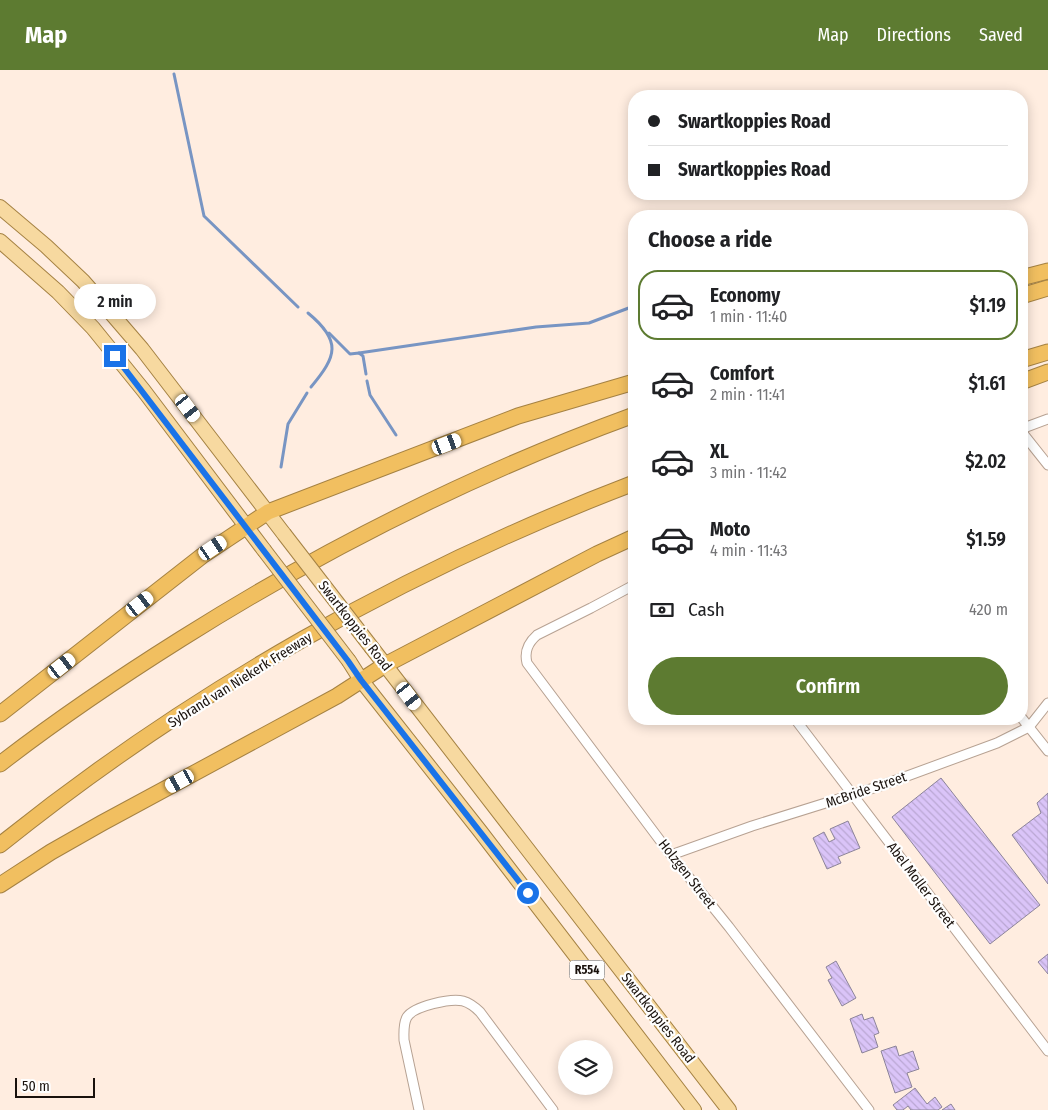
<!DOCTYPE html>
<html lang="en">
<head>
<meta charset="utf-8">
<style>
	:root { --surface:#fff; --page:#f6f6f6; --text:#202124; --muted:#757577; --line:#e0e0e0; --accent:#5d7b31 }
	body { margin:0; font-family:"Fira Sans Condensed",sans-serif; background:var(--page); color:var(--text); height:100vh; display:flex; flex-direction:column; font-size:19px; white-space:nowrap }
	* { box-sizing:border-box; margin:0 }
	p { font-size:16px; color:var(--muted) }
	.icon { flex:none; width:28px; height:28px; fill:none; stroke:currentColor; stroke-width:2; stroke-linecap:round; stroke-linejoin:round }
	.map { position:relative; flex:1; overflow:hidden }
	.panel { position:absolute; left:628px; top:140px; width:400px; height:515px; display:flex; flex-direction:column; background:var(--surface); border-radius:20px; box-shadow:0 2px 12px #0003 }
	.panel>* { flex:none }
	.hud { position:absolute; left:628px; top:20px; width:400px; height:110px; border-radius:20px; box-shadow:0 2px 12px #0003; display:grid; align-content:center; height:110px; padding:0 20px; background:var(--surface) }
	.controls { position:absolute; left:558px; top:970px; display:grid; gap:10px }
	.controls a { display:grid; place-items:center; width:55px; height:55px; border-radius:50%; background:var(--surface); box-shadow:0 2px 12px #0003; font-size:25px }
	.scale { position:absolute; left:15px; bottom:12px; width:80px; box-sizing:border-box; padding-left:5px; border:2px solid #19110c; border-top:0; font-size:14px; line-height:18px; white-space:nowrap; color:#19110c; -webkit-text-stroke:4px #fefefe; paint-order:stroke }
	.end { position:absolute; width:22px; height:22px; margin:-11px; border:6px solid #1a73e8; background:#fff; box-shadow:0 0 0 2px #fff }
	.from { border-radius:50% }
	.bubble { position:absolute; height:35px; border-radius:18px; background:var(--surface); box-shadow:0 2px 12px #0003; font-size:16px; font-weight:600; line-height:35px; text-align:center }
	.car { position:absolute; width:15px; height:30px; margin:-15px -8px; border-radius:6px; box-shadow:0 0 4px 1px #0007; background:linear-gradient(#fff 24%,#345 0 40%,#fff 0 76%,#345 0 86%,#fff 0) }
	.hud b { display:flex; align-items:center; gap:18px; height:48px; font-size:19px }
	.hud b+b { border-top:1px solid var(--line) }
	.hud i { width:12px; height:12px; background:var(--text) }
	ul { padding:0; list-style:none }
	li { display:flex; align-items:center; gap:15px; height:70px; margin:0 10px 8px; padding:0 10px; border:2px solid transparent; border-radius:20px }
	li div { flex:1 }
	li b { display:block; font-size:19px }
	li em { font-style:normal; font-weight:600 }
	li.current { border-color:var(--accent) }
	li>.icon { width:45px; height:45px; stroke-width:1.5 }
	h2 { padding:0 20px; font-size:22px; line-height:60px }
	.pay { display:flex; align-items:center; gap:12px; height:55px; padding:0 20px; font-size:19px }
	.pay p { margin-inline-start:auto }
	.button { display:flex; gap:10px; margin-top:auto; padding:10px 20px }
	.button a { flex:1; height:58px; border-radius:30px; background:var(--accent); color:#fff; font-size:20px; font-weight:600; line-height:58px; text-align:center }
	header { display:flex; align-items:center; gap:30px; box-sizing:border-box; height:70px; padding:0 25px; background:var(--accent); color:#fff }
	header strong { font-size:24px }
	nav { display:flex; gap:28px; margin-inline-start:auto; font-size:18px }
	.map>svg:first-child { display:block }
</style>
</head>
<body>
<header>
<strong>Map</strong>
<nav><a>Map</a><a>Directions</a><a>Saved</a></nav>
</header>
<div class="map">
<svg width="1048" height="1040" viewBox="0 0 1048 1040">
	<defs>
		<pattern id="building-back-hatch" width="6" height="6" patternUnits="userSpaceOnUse" patternTransform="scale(1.25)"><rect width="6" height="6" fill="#dac4f8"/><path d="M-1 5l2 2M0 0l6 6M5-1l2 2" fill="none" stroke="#baa7d3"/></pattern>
	</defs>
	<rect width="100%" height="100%" fill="#ffede0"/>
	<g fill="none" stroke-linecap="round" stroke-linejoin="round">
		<g stroke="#7895c3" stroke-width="3">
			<path d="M174 4 204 146 298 237"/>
			<path d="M308 243C342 271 337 286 311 317"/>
			<path d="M329 263 350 284 359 283 363 286 366 304"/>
			<path d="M359 283 536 257 589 253 634 236"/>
			<path d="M367 311 370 325 396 365"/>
			<path d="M281 397 288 354 307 323"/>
		</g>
	</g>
	<g fill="url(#building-back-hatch)" stroke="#8c8499">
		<path d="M941 708 1040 835 990 874 892 747Z"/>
		<path d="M1048 723V814L1012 765 1041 743 1037 733Z"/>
		<path d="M848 751 860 778 838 787 841 793 827 799 813 768 824 762 829 772 835 769 830 759Z"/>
		<path d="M1048 884V904L1038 892Z"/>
		<path d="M836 891 856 928 842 936 828 910 832 908 826 897Z"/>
		<path d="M862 944 864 950 873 947 879 963 874 965 878 977 862 983 850 949Z"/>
		<path d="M896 976 899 986 913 981 919 999 907 1003 912 1017 895 1023 881 981Z"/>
		<path d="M915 1018 927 1034 935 1027 942 1037 938 1040H911L908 1036 903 1040H897L893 1035Z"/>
		<path d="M951 1034 955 1040H942Z"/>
	</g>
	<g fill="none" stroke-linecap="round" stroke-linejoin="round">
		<g stroke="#b7a293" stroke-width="11">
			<g id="minor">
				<path d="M1021 359 1048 349"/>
				<path d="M1021 361 1048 395"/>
				<path d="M634 515 591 538 537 565C528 573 524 581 527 593L671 785 729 857 869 1040"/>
				<path d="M1021 647 1048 681"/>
				<path d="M795 649 1048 981"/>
				<path d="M671 785 752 756 880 716 997 673 1029 657 1048 633"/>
				<path d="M419 1040 404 970C404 963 403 954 407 947 414 936 451 928 463 931 470 933 475 937 480 942L553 1040"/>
			</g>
		</g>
		<g stroke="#a58243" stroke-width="16">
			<g id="primary">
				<path d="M0 137 46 176 83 211 111 243 142 279 284 464"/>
				<path d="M0 171 58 222 93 258 144 321 264 480"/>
				<path d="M372 578 729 1040"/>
				<path d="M349 591 361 610 480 761 694 1040"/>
			</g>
		</g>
		<g stroke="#a58243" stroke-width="17">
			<g id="motorway">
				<path d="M1021 208 1048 201"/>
				<path d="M1021 226 1048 218"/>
				<path d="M1021 290 1048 282"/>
				<path d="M1021 312 1048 302"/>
				<path d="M0 644 202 486 268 442 518 346 634 312"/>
				<path d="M0 694C58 649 119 608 181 569 324 479 475 403 634 345"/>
				<path d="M0 775C190 622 406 500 634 413"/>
				<path d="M0 815 51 782 102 753 337 626 385 595 597 484 634 467"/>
			</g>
		</g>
		<use href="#minor" stroke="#fff" stroke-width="9"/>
		<use href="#primary" stroke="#f7d9a0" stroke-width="14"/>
		<use href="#motorway" stroke="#f1bf60" stroke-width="15"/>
		<g stroke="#a58243" stroke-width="16" stroke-linecap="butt">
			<g id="primary-bridge">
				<path d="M284 464 372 578"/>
				<path d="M264 480 349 591"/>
			</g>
		</g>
		<use href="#primary-bridge" stroke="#f7d9a0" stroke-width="14"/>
	</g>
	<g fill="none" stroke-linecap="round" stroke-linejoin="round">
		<path stroke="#1a73e8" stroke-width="6" d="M115 286 348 591 361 610 528 823"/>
	</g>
	<g text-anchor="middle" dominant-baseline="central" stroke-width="4.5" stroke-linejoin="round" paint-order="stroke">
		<rect fill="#fefefe" stroke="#5e5855" stroke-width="1" x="569.5" y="890.5" width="35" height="19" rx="4"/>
		<g font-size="12" font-weight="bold" fill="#19110c">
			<text x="587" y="900">R554</text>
		</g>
		<g font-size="14" fill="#19110c" stroke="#fefefe">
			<text transform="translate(355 556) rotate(52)">Swartkoppies Road</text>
			<text transform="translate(240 610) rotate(-32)">Sybrand van Niekerk Freeway</text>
			<text transform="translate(866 720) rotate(-19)">McBride Street</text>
			<text transform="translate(687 804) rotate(52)">Holzgen Street</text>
			<text transform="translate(921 815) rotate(53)">Abel Moller Street</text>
			<text transform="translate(658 948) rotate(52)">Swartkoppies Road</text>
		</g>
	</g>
</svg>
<div class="controls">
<a><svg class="icon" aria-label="layers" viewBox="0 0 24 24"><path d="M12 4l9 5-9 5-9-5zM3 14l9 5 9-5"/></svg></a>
</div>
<div class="scale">50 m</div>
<i class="end from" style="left:528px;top:823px"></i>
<i class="end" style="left:115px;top:286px"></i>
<div class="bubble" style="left:74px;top:214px;width:82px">2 min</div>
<i class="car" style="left:188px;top:338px;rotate:143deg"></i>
<i class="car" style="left:447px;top:374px;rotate:69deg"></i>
<i class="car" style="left:213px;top:478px;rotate:56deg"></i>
<i class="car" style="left:140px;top:534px;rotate:52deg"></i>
<i class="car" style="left:62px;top:596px;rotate:52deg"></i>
<i class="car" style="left:409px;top:626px;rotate:143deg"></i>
<i class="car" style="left:180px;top:711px;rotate:241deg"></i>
<div class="hud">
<b><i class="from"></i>Swartkoppies Road</b>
<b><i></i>Swartkoppies Road</b>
</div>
<section class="panel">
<h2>Choose a ride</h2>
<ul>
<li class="current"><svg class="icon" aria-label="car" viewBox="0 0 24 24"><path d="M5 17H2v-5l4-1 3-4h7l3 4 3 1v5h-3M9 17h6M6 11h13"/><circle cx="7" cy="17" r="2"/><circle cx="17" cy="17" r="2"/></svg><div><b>Economy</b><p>1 min · 11:40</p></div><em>$1.19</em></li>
<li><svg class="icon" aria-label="car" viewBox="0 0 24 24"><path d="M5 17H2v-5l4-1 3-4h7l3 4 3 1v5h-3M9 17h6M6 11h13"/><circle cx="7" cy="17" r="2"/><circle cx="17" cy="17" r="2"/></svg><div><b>Comfort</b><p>2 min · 11:41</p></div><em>$1.61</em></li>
<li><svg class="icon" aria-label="car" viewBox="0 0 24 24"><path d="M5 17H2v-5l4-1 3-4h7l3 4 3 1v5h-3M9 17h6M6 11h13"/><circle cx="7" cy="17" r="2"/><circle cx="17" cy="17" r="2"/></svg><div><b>XL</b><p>3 min · 11:42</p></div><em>$2.02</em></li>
<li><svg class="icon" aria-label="car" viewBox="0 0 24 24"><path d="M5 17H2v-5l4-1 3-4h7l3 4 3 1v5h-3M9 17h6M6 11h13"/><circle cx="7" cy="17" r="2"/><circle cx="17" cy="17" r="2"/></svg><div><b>Moto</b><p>4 min · 11:43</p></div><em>$1.59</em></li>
</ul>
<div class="pay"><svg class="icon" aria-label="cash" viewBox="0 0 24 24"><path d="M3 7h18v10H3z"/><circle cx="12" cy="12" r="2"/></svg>Cash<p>420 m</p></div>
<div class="button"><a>Confirm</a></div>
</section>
</div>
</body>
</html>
